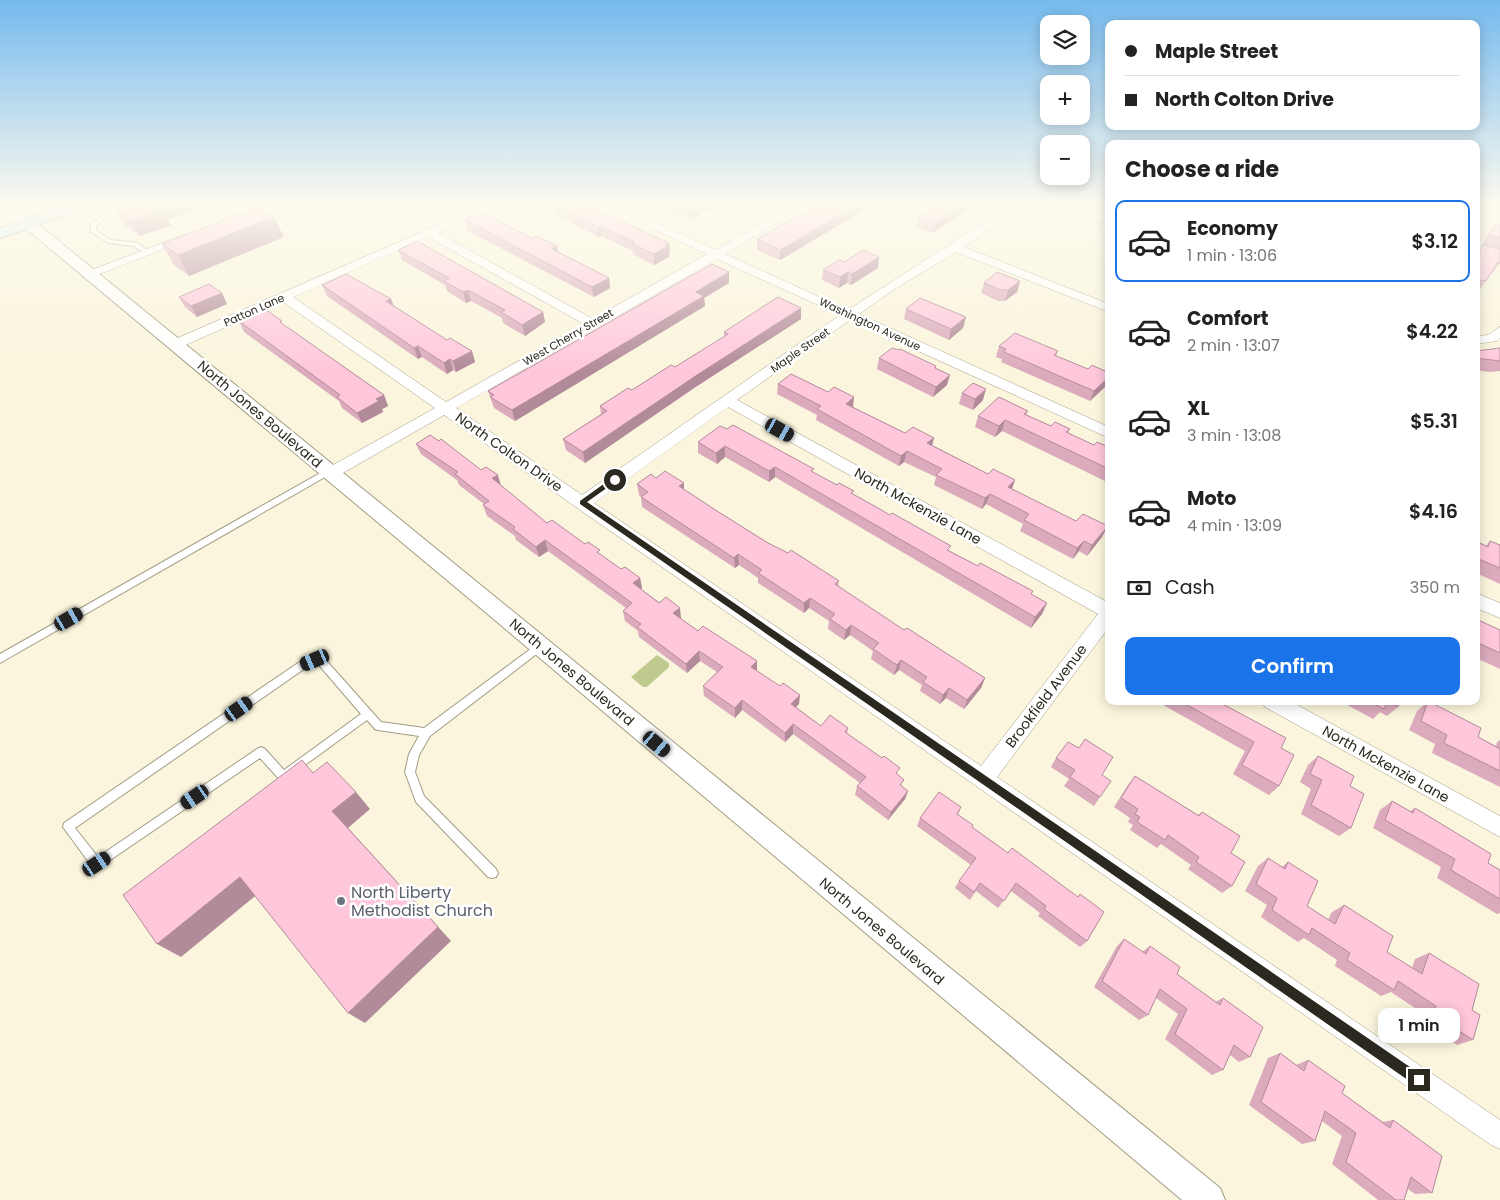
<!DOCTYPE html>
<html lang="en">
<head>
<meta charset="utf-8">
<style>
	:root { --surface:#fff; --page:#f6f6f6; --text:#222; --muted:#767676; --line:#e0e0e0; --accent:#1a73e8 }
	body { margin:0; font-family:Poppins,sans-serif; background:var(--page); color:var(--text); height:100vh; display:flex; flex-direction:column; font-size:19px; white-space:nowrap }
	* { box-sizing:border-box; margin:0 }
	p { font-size:16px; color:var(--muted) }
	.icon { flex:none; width:28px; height:28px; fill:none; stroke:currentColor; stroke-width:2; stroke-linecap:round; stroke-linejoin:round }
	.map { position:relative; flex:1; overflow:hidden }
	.sheet { position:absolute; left:1105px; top:140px; width:375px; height:565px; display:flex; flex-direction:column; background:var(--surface); border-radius:10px; box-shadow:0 2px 12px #0003 }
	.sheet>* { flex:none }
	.top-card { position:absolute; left:1105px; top:20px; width:375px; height:110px; border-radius:10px; box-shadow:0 2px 12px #0003; display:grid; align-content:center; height:110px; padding:0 20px; background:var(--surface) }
	.tools { position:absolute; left:1040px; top:15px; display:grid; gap:10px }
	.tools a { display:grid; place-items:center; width:50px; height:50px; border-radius:10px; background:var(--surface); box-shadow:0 2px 12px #0003; font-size:25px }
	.end { position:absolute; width:22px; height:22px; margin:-11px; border:6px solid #2b291f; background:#fff; box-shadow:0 0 0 2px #fff }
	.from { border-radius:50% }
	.bubble { position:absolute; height:35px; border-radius:10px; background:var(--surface); box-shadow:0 2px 12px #0003; font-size:16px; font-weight:600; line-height:35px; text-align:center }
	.car { position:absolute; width:15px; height:30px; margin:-15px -8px; border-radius:6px; box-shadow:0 0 4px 1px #0007; background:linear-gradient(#222 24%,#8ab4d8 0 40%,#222 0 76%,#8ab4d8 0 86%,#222 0) }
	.top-card b { display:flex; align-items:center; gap:18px; height:48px; font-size:19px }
	.top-card b+b { border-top:1px solid var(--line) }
	.top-card i { width:12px; height:12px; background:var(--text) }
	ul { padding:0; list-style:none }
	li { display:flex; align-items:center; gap:15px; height:82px; margin:0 10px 8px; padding:0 10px; border:2px solid transparent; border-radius:10px }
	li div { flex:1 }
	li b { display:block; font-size:19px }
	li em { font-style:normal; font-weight:600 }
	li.current { border-color:var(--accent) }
	li>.icon { width:45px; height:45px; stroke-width:1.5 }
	h2 { padding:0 20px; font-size:22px; line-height:60px }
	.pay { display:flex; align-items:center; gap:12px; height:55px; padding:0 20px; font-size:19px }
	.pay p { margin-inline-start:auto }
	.primary-button { display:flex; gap:10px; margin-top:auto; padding:10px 20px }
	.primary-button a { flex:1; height:58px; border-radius:10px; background:var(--accent); color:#fff; font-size:20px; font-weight:600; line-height:58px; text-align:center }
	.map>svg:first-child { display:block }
</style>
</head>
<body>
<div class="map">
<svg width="1500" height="1200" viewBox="0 0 1500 1200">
	<rect width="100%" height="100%" fill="#faf5dc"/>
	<path fill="#c0ca8f" d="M657 655 669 663V667L647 687H643L631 677Z"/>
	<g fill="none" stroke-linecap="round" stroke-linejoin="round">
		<g stroke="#a19c85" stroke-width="2">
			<g id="service">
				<path d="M142 203H150L104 219 96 225V230L111 240 138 243 148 251V253H144L134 246 108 243 90 231 91 223 100 217Z"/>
				<path d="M230 203H236L249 214 244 215Z"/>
				<path d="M329 468 332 469 333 471 332 473 0 663V654Z"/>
				<path d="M540 642 543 643 545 646 543 649 430 736 419 755 415 772 424 796 496 869 498 873 496 877 492 878 488 877 416 802 405 772 409 754 419 736 378 730 375 729 367 720 283 781 279 779 260 758 97 869 93 868 63 827 64 823 298 663C307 659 314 655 324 658L381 722 424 728ZM315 664H318L361 714 284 770 265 749 261 747 257 749 98 857 75 828 304 669Z"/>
			</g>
		</g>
		<g stroke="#a19c85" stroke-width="1">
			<g id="minor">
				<path d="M0 203H9L33 223 32 225H24L0 206Z"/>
				<path d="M265 203H279L242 219 238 220 233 217Z"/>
				<path d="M489 203H502L438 233 593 319 707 254 599 203H612L716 250 771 218 739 203H753L779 214 799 203H811L725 254 848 310 1014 203H1026L964 247 1109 304V312L956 252 890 292 859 314 1109 427V438L850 320 737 400 1109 603V627L997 777 1500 1120V1149L1491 1145 444 415 336 477H326L323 473 326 469 435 408 283 302 181 347 176 348 169 344 171 341ZM428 237 584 324 446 402 293 297ZM717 259 840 315 582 495 456 408ZM728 407 1098 614 981 766 594 503Z"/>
				<path d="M1049 203H1064L1109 218V225L1050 205Z"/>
				<path d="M186 234 190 235V239L94 276 90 277 84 273Z"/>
				<path d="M1476 246 1500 252V259L1476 253Z"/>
				<path d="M1500 327V338L1497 341 1476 344V336L1488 335Z"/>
				<path d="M1476 593 1500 603V618L1476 608Z"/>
				<path d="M1262 701H1290L1500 816V837L1265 707Z"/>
			</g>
		</g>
		<g stroke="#a19c85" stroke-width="2">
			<path id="tertiary" d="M28 219 33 220 1220 1188 1225 1200H1182L490 616 23 226 21 223Z"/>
		</g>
		<g stroke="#a19c85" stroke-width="2">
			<path id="secondary" d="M75 203H96L94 206 0 238V228Z"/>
		</g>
		<use href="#service" fill="#fff" fill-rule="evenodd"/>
		<use href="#minor" fill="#fff" fill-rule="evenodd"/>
		<use href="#tertiary" fill="#fff" fill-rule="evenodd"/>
		<use href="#secondary" fill="#cef4f8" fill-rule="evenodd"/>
	</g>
	<g fill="#dbabbd">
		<path d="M122 203 193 210 168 220 171 225 140 236 125 225 116 209 124 207Z"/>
		<path d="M533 203H582L670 253 669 254V257L654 265 633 254V251L601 236 599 237 555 214 554 209 550 211Z"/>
		<path d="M652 203H716V206L690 220Z"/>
		<path d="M820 203H876L780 260 757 250V239Z"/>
		<path d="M941 203 933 233 917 227 918 217Z"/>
		<path d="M465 220 558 252 609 278 610 288 594 297 468 231Z"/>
		<path d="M1496 224 1500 225V262L1492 274 1491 273 1478 292 1476 291V255L1483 246H1482L1488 234Z"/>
		<path d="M284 237 189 276 174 265 162 244Z"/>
		<path d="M398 250 543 312 545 322 525 336 503 323 502 318 471 301 466 303 447 291 445 285 402 260Z"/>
		<path d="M879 257 878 268 851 285 847 283 839 288 822 280 823 270 844 262Z"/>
		<path d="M729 272V283L704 298 705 306 515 421 494 408 488 391Z"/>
		<path d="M1020 281 1017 292 1005 301H998L981 293 984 283Z"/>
		<path d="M322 285 391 299 393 305 447 340 472 351 475 362 456 372 453 370 447 374 422 357 418 359 327 296Z"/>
		<path d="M179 297 227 304 197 317 185 307Z"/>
		<path d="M801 308V319L694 388 585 463 566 450 563 439 601 414 600 406 632 390 675 367 724 337V332Z"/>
		<path d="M906 309 966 317 963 328 949 340 904 319Z"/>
		<path d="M239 321 284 325 384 395 388 406 382 409 383 412 362 423 342 408 339 401 244 332Z"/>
		<path d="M999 346 1058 351 1056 356 1088 369 1109 373V381L1107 385 1090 401 1001 362 1002 359 996 357Z"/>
		<path d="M1500 348V371L1489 372 1476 370V351Z"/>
		<path d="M879 358 936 366V368L947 385 933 397 877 369Z"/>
		<path d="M778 384 853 407 905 433 934 438 932 445 988 474 1015 480 1012 489 1102 537 1087 556 1079 551 1073 559 1020 531 1023 524 986 504 982 509 934 485 936 477 904 462 899 466 816 420 817 415 777 394Z"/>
		<path d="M962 393 983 400 973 410 959 404Z"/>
		<path d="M1028 411 1026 415 1051 426 1070 429 1068 433 1094 445 1109 447V483L1002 431 995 437 975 427 978 416Z"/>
		<path d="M720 426 814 473 853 494 950 551 1047 603 1042 614 1031 628 775 477 769 482 725 457 717 464 698 453V442Z"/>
		<path d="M416 444 501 486 547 523 601 555 621 569 640 578 642 588 641 589 681 618H680L757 671 799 704 796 707 821 726 848 728 847 734 898 775 902 787 908 791 905 799 888 820 855 795 857 786 860 783 793 734 785 742 742 710 735 718 704 696 703 686 717 672 700 661 687 673 639 637 638 631 625 621 623 611 626 608 548 551 539 557 516 540 515 536 487 516 483 505 484 504 459 485 457 480 421 454Z"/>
		<path d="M656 478 684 483V490L768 543 839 581 838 586 904 630 985 678 981 688 964 709 946 698 940 704 920 691 922 685 899 670 894 675 871 659 873 651 850 635 844 640 828 629 829 621 809 608 804 613 758 583V578L739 565 735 568 642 507 641 497 639 495 637 484Z"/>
		<path d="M1476 541 1486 546 1490 541 1500 545V584L1476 573Z"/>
		<path d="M1476 619 1500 630V669L1476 658Z"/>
		<path d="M1156 701H1217L1281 748 1279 786 1269 795 1233 774 1245 751Z"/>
		<path d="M1340 701H1401L1398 707 1387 716 1380 712 1373 719Z"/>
		<path d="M1428 701 1478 737 1496 746 1497 742 1500 740V787L1432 753 1435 744 1409 730 1417 711Z"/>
		<path d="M1318 756 1350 786 1351 828 1339 836 1301 814 1311 789 1300 782 1308 765Z"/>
		<path d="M1056 758 1102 775 1100 797 1094 806 1064 786 1069 779 1051 767Z"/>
		<path d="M1135 776 1198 815 1202 812 1231 853 1232 886 1222 893 1188 869 1191 865 1161 844 1157 848 1130 830 1133 825 1128 822 1130 818 1114 807 1128 785Z"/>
		<path d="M1392 801 1410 811 1415 808 1488 863 1500 870V913L1497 914 1437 878 1441 867 1373 828 1380 810Z"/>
		<path d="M961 807 958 815 972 827 1008 853 1078 897 1080 894 1087 941 1080 947 1038 916 1040 913 1011 891 998 908 976 891 970 900 955 888 959 881 971 865 917 826 920 818Z"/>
		<path d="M1268 858 1282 867 1288 862 1307 906 1328 920 1332 912 1344 905 1387 952 1412 968 1415 959 1429 953 1472 1010 1473 1040 1457 1045 1418 1020 1421 1012 1391 992 1381 996 1335 966 1337 960 1304 938 1298 942 1261 917 1267 905 1245 891 1258 866Z"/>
		<path d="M1124 939 1142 952 1150 946 1177 974 1215 1002 1223 998 1250 1057 1239 1062 1230 1055 1223 1070 1212 1075 1165 1039 1178 1014 1156 998 1148 1015 1139 1020 1094 987 1117 946Z"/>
		<path d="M1280 1053 1296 1065 1308 1060 1342 1093 1383 1122 1393 1120 1432 1193 1415 1194 1408 1189 1404 1200H1378L1332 1164 1342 1136 1322 1121 1315 1141 1302 1144 1249 1105 1268 1058Z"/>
	</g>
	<g fill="#b28b9a">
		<path d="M166 203H189L193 210 168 220 171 225 140 236 131 221 157 206Z"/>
		<path d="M549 203H565L553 204 554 209 550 211Z"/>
		<path d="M689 203H716V206L690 220Z"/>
		<path d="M860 203H876L780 260V250Z"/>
		<path d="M966 203H979L933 233 935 223Z"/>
		<path d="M274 217 284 237 189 276 178 255Z"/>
		<path d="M600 226 601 236 599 237 598 227Z"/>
		<path d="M669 243 670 253 669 254V257L654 265V254L665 245Z"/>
		<path d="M557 246 559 257 552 249Z"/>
		<path d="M879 257 878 268 851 285 852 274Z"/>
		<path d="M729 272V283L704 298 705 306 515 421 512 410 696 292Z"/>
		<path d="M848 272 847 283 839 288 840 277Z"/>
		<path d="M609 278 610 288 594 297 592 287Z"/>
		<path d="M1020 281 1017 292 1005 301 1008 290Z"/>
		<path d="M468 290 471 301 466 303 463 292Z"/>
		<path d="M222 293 227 304 197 317 191 306Z"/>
		<path d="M391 299 395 309 386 301Z"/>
		<path d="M801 308V319L694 388 585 463 583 452 694 377Z"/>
		<path d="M543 312 545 322 525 336 522 325Z"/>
		<path d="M966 317 963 328 949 340 951 329Z"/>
		<path d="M418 346 422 357 418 359 414 348Z"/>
		<path d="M472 351 475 362 456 372 453 361Z"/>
		<path d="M450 359 453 370 447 374 444 363Z"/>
		<path d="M950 375 947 385 933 397 936 387Z"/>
		<path d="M1109 377V381L1107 385 1090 401 1094 391Z"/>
		<path d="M986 389 983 400 973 410 975 399Z"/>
		<path d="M384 395 388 406 382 409 383 412 362 423 357 413 376 399Z"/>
		<path d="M854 397 853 408 846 404Z"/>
		<path d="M1005 420 1002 431 995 437 999 426Z"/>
		<path d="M934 438 931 449 927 443Z"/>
		<path d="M725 446V457L717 464 716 453Z"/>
		<path d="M907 451 904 462 899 466 901 456Z"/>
		<path d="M775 467V477L769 482V471Z"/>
		<path d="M498 475 501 486 492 478Z"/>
		<path d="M1015 480 1011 491 1008 487Z"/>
		<path d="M684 483V494L679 486Z"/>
		<path d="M990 494 986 504 982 509 985 498Z"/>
		<path d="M1108 526 1102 537 1087 556 1092 545Z"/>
		<path d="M545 540 548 551 539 557 536 547Z"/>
		<path d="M1084 541 1079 551 1073 559 1077 548Z"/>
		<path d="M738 554 739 565 735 568 734 558Z"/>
		<path d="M640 578 642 588 635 594 633 583Z"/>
		<path d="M810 598 809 608 804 613V603Z"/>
		<path d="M1047 603 1042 614 1031 628 1035 617Z"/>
		<path d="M680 608 681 618 674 624 673 613Z"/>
		<path d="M851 625 850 635 844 640 846 630Z"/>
		<path d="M699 651 700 661 687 673 686 664Z"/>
		<path d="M901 660 899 670 894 675 897 665Z"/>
		<path d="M757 661V671L751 667Z"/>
		<path d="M985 678 981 688 964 709 967 700Z"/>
		<path d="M949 688 946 698 940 704 943 695Z"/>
		<path d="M800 695 799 704 790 713 791 704Z"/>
		<path d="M742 700V710L735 718V708Z"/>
		<path d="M793 724V734L785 742V733Z"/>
		<path d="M908 791 905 799 888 820 891 812Z"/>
		<path d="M356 792 370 809 348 828 451 941 365 1023 348 1013 332 811Z"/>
		<path d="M240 877 260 892 181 957 157 944Z"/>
	</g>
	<g fill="#ffc7dc" stroke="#b28b9a">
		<path d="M122 203H166L157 206 162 210 131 221 116 209 126 206Z"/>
		<path d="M555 203H582L669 243 665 245 668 246 654 254 632 244 635 242 600 226 598 227 553 204Z"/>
		<path d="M820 203H860L780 250 757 239Z"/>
		<path d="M941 203H966L935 223 918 217Z"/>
		<path d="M258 207 274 217 178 255 162 244Z"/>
		<path d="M482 213 532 238 536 236 557 246 552 249 609 278 592 287 465 220Z"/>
		<path d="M1496 224 1500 225V238L1489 235Z"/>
		<path d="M417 241 543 312 522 325 501 312 505 310 468 290 463 292 444 281 449 278 398 250Z"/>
		<path d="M1483 245 1500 249V263H1497L1486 281 1481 280 1476 288V257Z"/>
		<path d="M863 250 879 257 852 274 848 272 840 277 823 270 839 260 844 262Z"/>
		<path d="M712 264 729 272 696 292 704 296 512 410 490 397 494 395 488 391Z"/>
		<path d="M997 272 1020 281 1008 290H1001L984 283Z"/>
		<path d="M346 274 391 299 386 301 447 340 450 338 472 351 453 361 450 359 444 363 418 346 414 348 322 285Z"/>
		<path d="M209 284 222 293 191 306 179 297Z"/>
		<path d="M778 297 801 308 694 377 583 452 563 439 607 411 600 406 628 388 632 390 671 365 675 367 728 334 724 332Z"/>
		<path d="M920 298 966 317 951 329 906 309Z"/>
		<path d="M265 309 282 321 280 322 384 395 376 399 379 401 357 413 337 397 340 395 239 321Z"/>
		<path d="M1015 333 1058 351 1054 355 1088 369 1092 365 1109 373V377L1094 391 1004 352 1006 349 999 346Z"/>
		<path d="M892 348 898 350 900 349 936 366 935 368 950 375 936 387 879 358Z"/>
		<path d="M1500 348V361L1476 358V351Z"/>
		<path d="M791 374 828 392 834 387 854 397 846 404 905 433 913 427 934 438 927 443 988 474 993 469 1015 480 1008 487 1076 521 1083 514 1108 526 1092 545 1084 541 1077 548 1024 520 1029 514 990 494 985 498 936 475 942 469 907 451 901 456 817 409 821 406 778 384Z"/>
		<path d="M973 383 986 389 975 399 962 393Z"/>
		<path d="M999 397 1028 411 1024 414 1051 426 1055 422 1070 429 1066 432 1094 445 1097 442 1109 447V469L1005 420 999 426 978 416Z"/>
		<path d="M733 425 814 469 811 471 837 485 839 483 854 491 851 493 878 508 890 515 892 513 951 546 947 550 978 566 980 563 1033 591 1031 594 1047 603 1035 617 775 467 769 471 725 446 716 453 698 442 720 426 727 429Z"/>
		<path d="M430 435 439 441 441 439 481 470 486 467 498 475 492 478 547 523 552 520 585 544 588 542 600 550 597 552 621 569 625 567 640 578 633 583 659 603 666 597 680 608 673 613 698 631 703 626 757 661 751 667 780 686 783 683 800 695 791 704 821 726 830 715 848 728 845 732 882 758 884 756 900 768 896 773 904 780 900 785 908 791 891 812 857 786 866 777 793 724 785 733 742 700 735 708 703 686 723 667 699 651 686 664 637 627 641 624 623 611 632 603 545 540 536 547 513 529 515 527 483 505 489 501 455 474 458 472 416 444Z"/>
		<path d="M665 471 684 483 679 486 717 511 768 543 788 553 791 550 839 581 835 584 904 630 907 628 985 678 967 700 949 688 943 695 923 682 927 677 901 660 897 665 873 649 879 643 851 625 846 630 830 619 835 614 810 598 804 603 758 573 762 570 738 554 734 558 641 497 648 492 637 484 651 474 656 478Z"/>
		<path d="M1476 541 1488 547 1490 541 1500 545V568L1476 558Z"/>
		<path d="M1476 619 1500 630V653L1476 642Z"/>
		<path d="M1180 701H1217L1286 738 1281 748 1294 755 1279 786 1242 765 1254 742Z"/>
		<path d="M1369 701H1388L1384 709Z"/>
		<path d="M1388 701H1401L1398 707Z"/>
		<path d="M1428 701 1481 728 1478 737 1500 749V771L1444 743 1447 735 1421 721Z"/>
		<path d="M1085 739 1113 757 1102 775 1111 781 1100 797 1070 777 1075 770 1056 758 1068 742 1079 748Z"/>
		<path d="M1318 756 1354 776 1350 786 1364 794 1351 828 1311 805 1322 780 1310 774Z"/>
		<path d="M302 760 313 773 327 762 356 792 332 811 438 927 348 1013 240 877 157 944 123 895Z"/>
		<path d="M1135 776 1199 816 1202 812 1240 836 1231 853 1245 862 1232 886 1196 862 1199 857 1168 835 1165 840 1137 822 1140 817 1135 814 1138 809 1121 798Z"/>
		<path d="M939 792 961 807 957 814 973 825 972 827 1008 853 1012 848 1078 897 1080 894 1104 912 1087 941 1044 909 1046 906 1016 883 1004 901 980 883 974 892 959 881 976 858 920 818Z"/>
		<path d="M1392 801 1413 813 1415 808 1491 854 1488 863 1500 870V899L1451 870 1455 859 1385 820Z"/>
		<path d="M1268 858 1285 869 1288 862 1318 881 1307 906 1335 924 1344 905 1393 936 1387 952 1422 974 1429 953 1479 984 1472 1010 1480 1015 1473 1040 1433 1014 1436 1006 1398 981 1394 990 1347 960 1350 953 1312 928 1309 935 1272 910 1277 898 1256 884Z"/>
		<path d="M1124 939 1146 954 1150 946 1180 967 1177 974 1220 1005 1223 998 1263 1027 1250 1057 1234 1045 1223 1070 1175 1034 1187 1009 1160 989 1148 1015 1102 981Z"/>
		<path d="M1280 1053 1304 1071 1308 1060 1345 1086 1342 1093 1390 1128 1393 1120 1442 1156 1432 1193 1411 1177 1404 1200H1396L1346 1162 1356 1133 1325 1111 1315 1141 1261 1102Z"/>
	</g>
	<linearGradient id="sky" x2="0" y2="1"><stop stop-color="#75baee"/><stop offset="0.55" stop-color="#fdfaef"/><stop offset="1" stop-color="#fdfaef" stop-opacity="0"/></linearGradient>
	<rect width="1500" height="371" fill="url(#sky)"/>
	<path fill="#2b291f" d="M612 478 618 480 587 502 1423 1076 1425 1080 1423 1085 1419 1086 1415 1085 580 504V501Z"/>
	<circle fill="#6b7280" stroke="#fff" stroke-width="2" cx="341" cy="901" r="5"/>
	<g text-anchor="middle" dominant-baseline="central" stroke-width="5" stroke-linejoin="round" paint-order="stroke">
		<g font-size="11" fill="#2b291f" stroke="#fff">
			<text transform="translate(254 310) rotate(-24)">Patton Lane</text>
			<text transform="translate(870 324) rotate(25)">Washington Avenue</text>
			<text transform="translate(568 337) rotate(-30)">West Cherry Street</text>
			<text transform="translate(800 350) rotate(-35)">Maple Street</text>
		</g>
		<g font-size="14" fill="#2b291f" stroke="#fff">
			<text transform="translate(260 414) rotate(40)">North Jones Boulevard</text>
			<text transform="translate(509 452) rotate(35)">North Colton Drive</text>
			<text transform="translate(918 506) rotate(29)">North Mckenzie Lane</text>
			<text transform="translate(572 672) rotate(40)">North Jones Boulevard</text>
			<text transform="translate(1046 696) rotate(-53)">Brookfield Avenue</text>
			<text transform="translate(1386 764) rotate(29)">North Mckenzie Lane</text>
			<text transform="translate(882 931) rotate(40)">North Jones Boulevard</text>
		</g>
		<g font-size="16" fill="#5b616d" stroke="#fff" text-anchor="start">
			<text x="351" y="892">North Liberty<tspan x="351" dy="18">Methodist Church</tspan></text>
		</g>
	</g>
</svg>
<div class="tools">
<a><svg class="icon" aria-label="layers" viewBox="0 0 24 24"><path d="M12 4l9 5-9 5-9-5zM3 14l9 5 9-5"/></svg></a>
<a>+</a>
<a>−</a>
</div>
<i class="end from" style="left:615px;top:480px"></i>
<i class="end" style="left:1419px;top:1080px"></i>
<div class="bubble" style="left:1378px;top:1008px;width:82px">1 min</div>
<i class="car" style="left:780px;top:430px;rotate:119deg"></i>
<i class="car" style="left:69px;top:619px;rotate:60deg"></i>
<i class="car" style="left:315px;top:660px;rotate:247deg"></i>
<i class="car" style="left:239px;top:709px;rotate:55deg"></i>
<i class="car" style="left:657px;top:744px;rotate:130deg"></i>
<i class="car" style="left:195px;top:797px;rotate:236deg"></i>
<i class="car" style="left:97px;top:864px;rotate:56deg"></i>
<div class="top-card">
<b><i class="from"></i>Maple Street</b>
<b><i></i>North Colton Drive</b>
</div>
<section class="sheet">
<h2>Choose a ride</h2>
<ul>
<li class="current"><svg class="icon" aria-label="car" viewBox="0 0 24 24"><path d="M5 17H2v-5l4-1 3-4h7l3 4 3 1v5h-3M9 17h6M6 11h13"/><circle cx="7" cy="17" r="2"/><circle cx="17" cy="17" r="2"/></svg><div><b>Economy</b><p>1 min · 13:06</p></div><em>$3.12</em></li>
<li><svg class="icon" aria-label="car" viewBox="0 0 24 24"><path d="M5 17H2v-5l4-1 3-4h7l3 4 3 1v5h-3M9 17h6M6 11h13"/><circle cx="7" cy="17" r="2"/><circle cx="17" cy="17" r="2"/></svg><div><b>Comfort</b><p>2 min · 13:07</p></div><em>$4.22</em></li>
<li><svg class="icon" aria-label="car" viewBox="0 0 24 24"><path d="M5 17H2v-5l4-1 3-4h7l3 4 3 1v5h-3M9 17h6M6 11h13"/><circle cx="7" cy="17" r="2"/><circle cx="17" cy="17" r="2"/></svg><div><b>XL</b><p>3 min · 13:08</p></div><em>$5.31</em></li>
<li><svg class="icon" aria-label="car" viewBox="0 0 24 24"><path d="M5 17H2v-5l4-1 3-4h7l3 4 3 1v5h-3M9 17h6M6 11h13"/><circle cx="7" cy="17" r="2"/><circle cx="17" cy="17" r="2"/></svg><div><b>Moto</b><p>4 min · 13:09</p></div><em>$4.16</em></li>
</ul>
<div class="pay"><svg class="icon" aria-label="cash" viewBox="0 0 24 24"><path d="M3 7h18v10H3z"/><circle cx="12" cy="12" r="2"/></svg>Cash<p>350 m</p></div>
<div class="primary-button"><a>Confirm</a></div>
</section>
</div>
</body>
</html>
